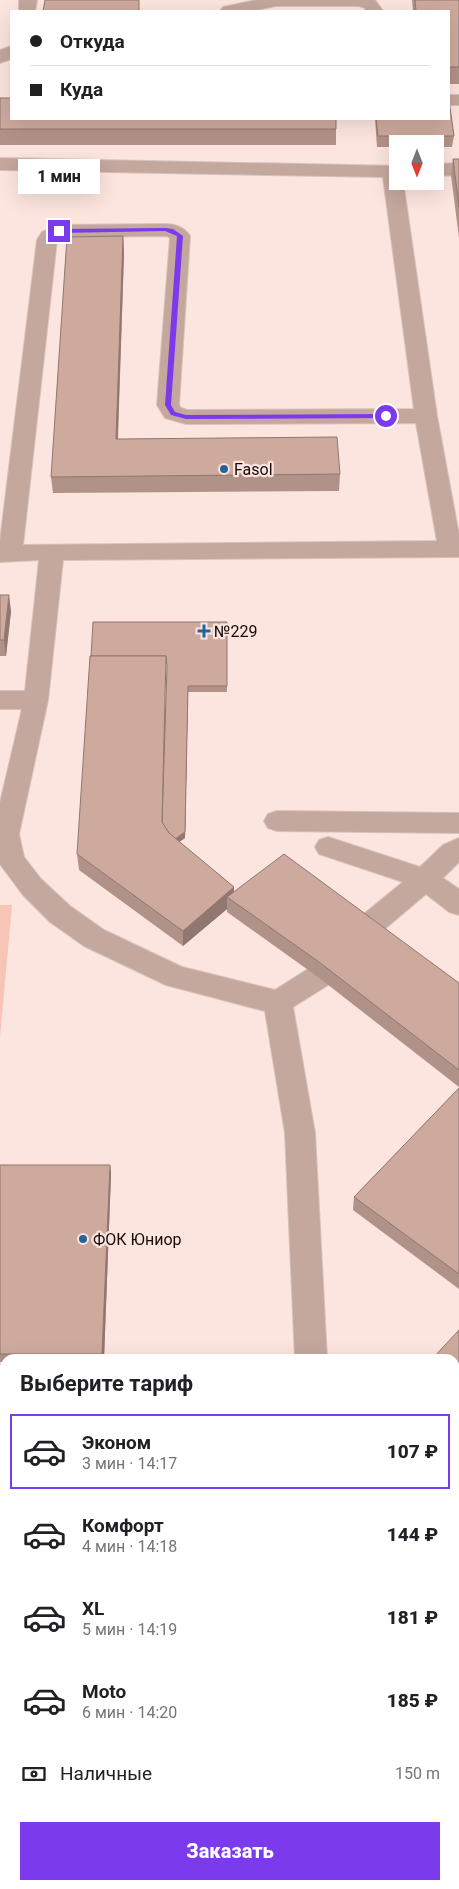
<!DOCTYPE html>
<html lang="ru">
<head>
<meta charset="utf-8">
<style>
	:root { --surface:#fff; --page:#f2f2f2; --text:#202124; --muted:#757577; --line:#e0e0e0; --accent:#7c3aed }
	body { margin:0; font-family:Roboto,sans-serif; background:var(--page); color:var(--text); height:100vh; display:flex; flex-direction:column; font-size:19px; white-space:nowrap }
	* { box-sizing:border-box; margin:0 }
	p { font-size:16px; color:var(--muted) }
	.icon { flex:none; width:28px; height:28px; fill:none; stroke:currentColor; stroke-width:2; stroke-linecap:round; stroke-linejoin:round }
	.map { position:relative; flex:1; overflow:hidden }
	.side { position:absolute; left:0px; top:1354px; width:460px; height:536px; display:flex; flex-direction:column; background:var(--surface); border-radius:15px 15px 0 0; box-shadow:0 5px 20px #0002 }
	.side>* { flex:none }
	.guide { position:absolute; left:10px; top:10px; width:440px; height:110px; border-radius:0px; box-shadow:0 5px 20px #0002; display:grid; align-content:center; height:110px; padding:0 20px; background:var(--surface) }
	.needle { width:32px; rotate:180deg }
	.buttons { position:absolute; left:389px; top:135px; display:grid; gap:10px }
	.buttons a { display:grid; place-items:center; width:55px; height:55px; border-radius:0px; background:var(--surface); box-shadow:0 5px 20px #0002; font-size:25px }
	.end { position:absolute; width:22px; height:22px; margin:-11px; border:6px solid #7c3aed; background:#fff; box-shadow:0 0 0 2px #fff }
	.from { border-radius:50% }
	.bubble { position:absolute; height:35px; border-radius:0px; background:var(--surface); box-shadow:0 5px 20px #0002; font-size:16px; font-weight:800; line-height:35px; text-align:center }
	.guide b { display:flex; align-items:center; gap:18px; height:48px; font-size:19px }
	.guide b+b { border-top:1px solid var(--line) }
	.guide i { width:12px; height:12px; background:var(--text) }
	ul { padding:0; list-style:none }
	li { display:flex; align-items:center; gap:15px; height:75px; margin:0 10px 8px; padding:0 10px; border:2px solid transparent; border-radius:0px }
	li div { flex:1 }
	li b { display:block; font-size:19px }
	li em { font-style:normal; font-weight:800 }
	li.on { border-color:var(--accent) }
	li>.icon { width:45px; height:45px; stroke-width:1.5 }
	h2 { padding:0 20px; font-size:22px; line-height:60px }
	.pay { display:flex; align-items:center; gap:12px; height:55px; padding:0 20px; font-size:19px }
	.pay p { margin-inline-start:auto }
	.action { display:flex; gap:10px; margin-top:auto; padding:10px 20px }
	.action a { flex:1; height:58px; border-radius:0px; background:var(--accent); color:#fff; font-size:20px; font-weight:800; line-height:58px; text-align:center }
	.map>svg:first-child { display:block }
</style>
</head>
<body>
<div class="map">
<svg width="459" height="1889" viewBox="0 0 459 1889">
	<rect width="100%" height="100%" fill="#fce5de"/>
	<path fill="#f7c5b5" d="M0 905H12L0 1037Z"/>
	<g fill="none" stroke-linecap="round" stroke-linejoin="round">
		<g stroke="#d7c2bc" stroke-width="2">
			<g id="minor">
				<path d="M19 0H37L35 11H19Z"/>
				<path d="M256 0H375L383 11H366L365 8 359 6H276L252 11H220L223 7Z"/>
				<path d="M11 46V59L0 63V50Z"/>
				<rect x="449" y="95" width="10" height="10"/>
				<path d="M0 158 398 166V181H403L437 416 459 535V557L63 560 48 700 19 834 24 857 41 879 70 906 104 930 182 967 275 990 308 969 318 966 328 969 332 977 328 985 293 1007 315 1133 327 1359H295L285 1133 265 1011 166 985 84 946 50 922 23 895 0 864V803L22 709H0V691H25L39 560 0 562V541L37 240 42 232 59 225 165 224C175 224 184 227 190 236L179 405 181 408 187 410 414 409 383 177 0 170ZM167 236 170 238 157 405 165 418 186 424 416 423 437 541 23 545 57 240 63 237Z"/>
				<path d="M459 163V175L435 176V164Z"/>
				<path d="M277 811 459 813V833L277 831 268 828 264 821 268 814Z"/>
				<path d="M328 837 420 867 443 845 459 838V862L443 878 459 889V915L449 912 426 894 374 938 364 941 354 938 350 930 354 922 403 882 319 854 315 847 319 840Z"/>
			</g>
		</g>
		<use href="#minor" fill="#c4a79d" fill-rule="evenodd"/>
	</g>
	<g fill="#b19288">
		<path d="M412 0H459V84H449V11H413Z"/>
		<path d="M0 98 336 129V145H0Z"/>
		<path d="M375 119H449L454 136 452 147H435V144H398V147H377Z"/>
		<path d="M453 159H459V238L451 175Z"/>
		<path d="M123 236 124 253 118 439 340 474 339 491 53 493 51 477Z"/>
		<path d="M0 595 11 611 6 656H0Z"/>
		<path d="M227 622V692H188L185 838 179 842 234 887V892L459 983V1087L318 977 227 912V909L183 946 79 870 77 854Z"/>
		<path d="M459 1088V1289L353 1210 354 1197Z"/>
		<path d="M0 1165H110L111 1174 104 1359H5V1362H0Z"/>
		<path d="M459 1330V1517L455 1513V1359Z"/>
		<rect x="0" y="1590" width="5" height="177"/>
		<path d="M459 1608V1782L455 1778V1612Z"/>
	</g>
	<g fill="#90776f">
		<path d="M123 236 124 253 117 456 116 439Z"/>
		<path d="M9 595 11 611 6 656 4 640Z"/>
		<path d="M188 692 185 838 169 849Z"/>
		<path d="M234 887V902L227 897V909L183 946V931Z"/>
		<path d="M110 1165 111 1174 104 1359H103L102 1354Z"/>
	</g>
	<g fill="#ceaa9e" stroke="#90776f">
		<path d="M45 0H139V11H43Z"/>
		<path d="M415 0H459V67H449V11H416Z"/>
		<path d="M0 98H11V119H336V129H0Z"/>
		<path d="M449 100 454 136H378L376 119H449Z"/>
		<path d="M453 159H459V207Z"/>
		<path d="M123 236 116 439 337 437 340 474 51 477 67 237Z"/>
		<path d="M0 595H9L4 640H0Z"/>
		<path d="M93 622H227V686H188L185 832 175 839 169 833 162 823 167 666 166 656H91Z"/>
		<path d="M90 656H166L162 822 169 833 234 887 183 931 77 854Z"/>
		<path d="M284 854 459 983V1070L319 962 227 897Z"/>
		<path d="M459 1088V1274L354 1197Z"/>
		<path d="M0 1165H110L102 1354H0Z"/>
		<path d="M459 1330V1504L455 1500V1359H432Z"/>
		<rect x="0" y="1590" width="5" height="174"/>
		<path d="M459 1608V1772L455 1768V1612Z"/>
	</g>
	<path fill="#7c3aed" d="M165 228 173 229 183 236 171 405 175 412 186 415 386 414 389 416 388 418 186 419 171 415 165 405 177 236 165 231 59 233 56 231 59 229Z"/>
	<g fill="#25649a" stroke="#fce5de" stroke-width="2">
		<circle cx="224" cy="469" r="5"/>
		<path d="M201.5 623.5h5v5h5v5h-5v5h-5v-5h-5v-5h5z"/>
		<circle cx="83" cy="1239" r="5"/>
	</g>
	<g text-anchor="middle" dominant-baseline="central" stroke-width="4.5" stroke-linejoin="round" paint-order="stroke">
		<g font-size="16" fill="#160a07" stroke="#fce5de" text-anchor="start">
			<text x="234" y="469">Fasol</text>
			<text x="214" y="631">№229</text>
			<text x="93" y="1239">ФОК Юниор</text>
		</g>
	</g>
</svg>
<div class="buttons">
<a><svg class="needle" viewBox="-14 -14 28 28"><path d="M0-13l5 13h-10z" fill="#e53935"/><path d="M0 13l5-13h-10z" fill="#757577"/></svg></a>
</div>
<i class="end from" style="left:386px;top:416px"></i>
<i class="end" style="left:59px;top:231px"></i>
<div class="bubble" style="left:18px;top:159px;width:82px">1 мин</div>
<div class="guide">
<b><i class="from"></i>Откуда</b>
<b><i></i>Куда</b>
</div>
<section class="side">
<h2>Выберите тариф</h2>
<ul>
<li class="on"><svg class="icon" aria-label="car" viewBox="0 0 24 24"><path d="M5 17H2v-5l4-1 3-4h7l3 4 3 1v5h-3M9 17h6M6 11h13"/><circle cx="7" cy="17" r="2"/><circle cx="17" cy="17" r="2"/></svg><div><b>Эконом</b><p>3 мин · 14:17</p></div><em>107 ₽</em></li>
<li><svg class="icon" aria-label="car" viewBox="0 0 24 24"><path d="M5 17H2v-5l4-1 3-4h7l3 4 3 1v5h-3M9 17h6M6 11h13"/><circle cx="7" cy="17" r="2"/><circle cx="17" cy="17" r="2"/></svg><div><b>Комфорт</b><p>4 мин · 14:18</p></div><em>144 ₽</em></li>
<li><svg class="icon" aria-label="car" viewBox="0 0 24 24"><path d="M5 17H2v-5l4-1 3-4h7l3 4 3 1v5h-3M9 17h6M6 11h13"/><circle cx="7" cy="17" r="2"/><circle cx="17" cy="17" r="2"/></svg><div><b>XL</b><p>5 мин · 14:19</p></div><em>181 ₽</em></li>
<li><svg class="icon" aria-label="car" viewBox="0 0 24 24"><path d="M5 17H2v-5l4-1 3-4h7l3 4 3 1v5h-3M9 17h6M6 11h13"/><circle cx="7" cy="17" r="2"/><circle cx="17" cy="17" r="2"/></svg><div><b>Moto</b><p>6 мин · 14:20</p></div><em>185 ₽</em></li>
</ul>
<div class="pay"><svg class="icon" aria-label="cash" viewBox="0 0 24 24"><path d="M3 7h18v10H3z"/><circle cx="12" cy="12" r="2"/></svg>Наличные<p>150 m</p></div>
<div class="action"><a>Заказать</a></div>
</section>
</div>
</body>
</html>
